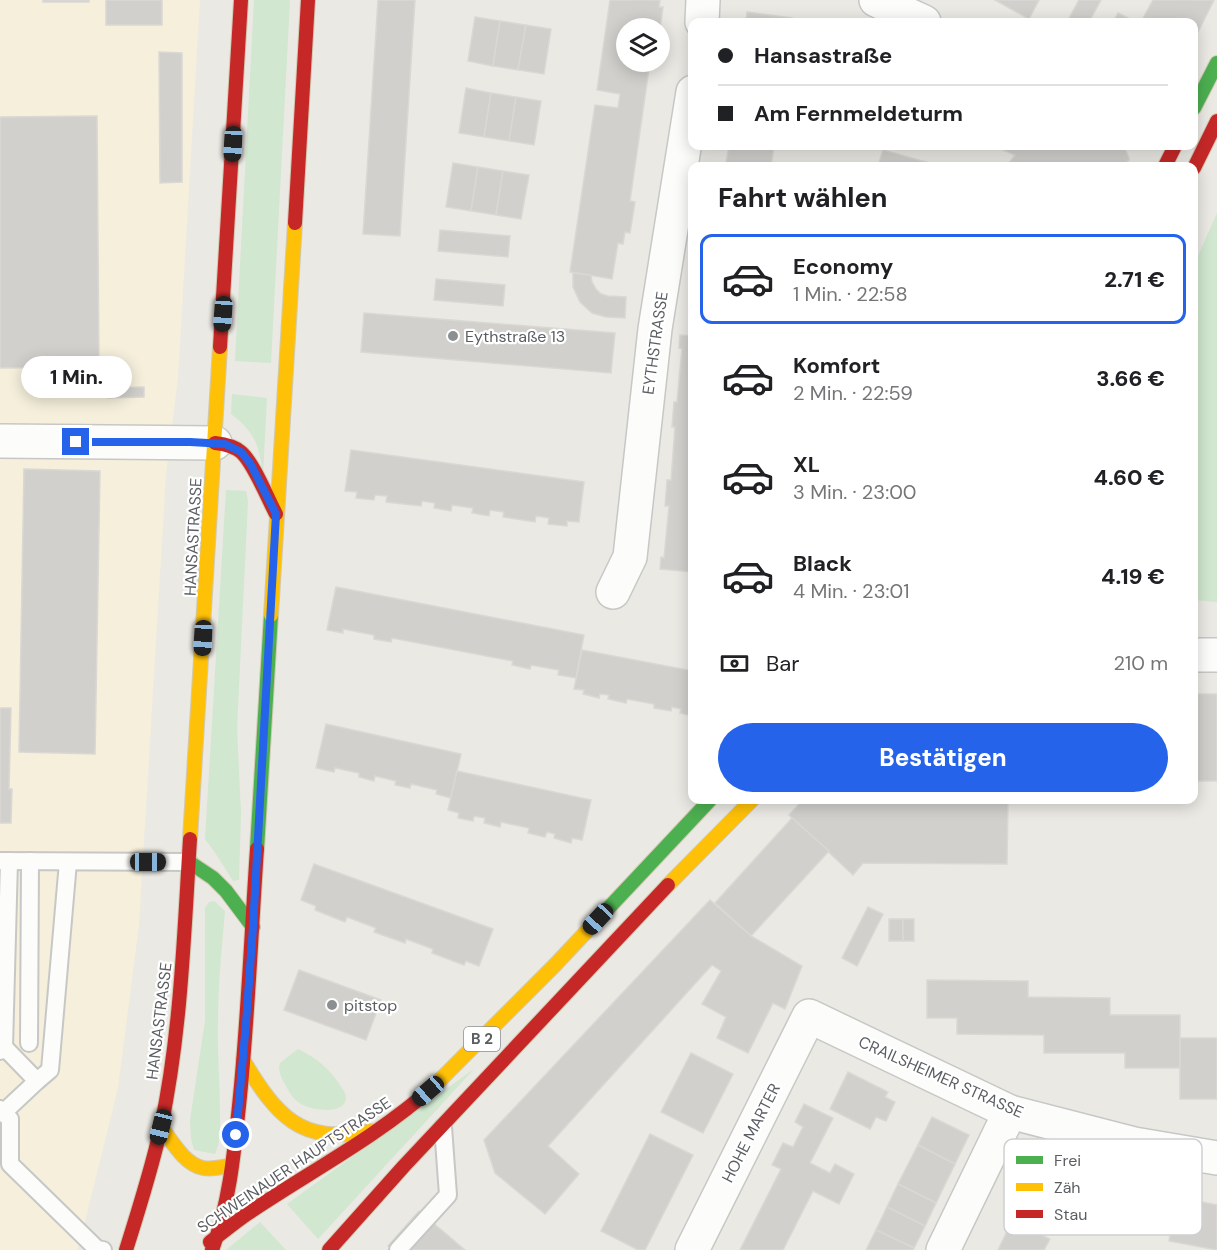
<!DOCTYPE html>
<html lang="de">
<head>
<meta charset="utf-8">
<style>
	:root { --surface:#fff; --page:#f6f6f6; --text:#202124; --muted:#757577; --line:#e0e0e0; --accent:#2563eb }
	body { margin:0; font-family:"DM Sans",sans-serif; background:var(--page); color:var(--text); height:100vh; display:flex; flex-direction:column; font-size:22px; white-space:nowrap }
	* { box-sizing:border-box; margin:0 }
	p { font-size:20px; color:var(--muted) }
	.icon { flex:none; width:33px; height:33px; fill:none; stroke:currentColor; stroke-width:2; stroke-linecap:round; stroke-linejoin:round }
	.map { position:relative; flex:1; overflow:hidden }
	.sheet { position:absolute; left:688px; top:162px; width:510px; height:642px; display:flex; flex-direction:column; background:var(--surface); border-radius:12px; box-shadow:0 3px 15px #0003 }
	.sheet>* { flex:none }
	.banner { position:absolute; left:688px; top:18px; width:510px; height:132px; border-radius:12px; box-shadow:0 3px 15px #0003; display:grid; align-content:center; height:132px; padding:0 30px; background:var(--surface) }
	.fabs { position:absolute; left:616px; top:18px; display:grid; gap:12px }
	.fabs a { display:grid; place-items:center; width:54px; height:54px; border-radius:50%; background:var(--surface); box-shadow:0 3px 15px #0003; font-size:30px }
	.end { position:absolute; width:27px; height:27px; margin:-14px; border:8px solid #2563eb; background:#fff; box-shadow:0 0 0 3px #fff }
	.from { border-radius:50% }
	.bubble { position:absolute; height:42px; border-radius:21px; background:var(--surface); box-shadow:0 3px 15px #0003; font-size:20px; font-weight:800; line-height:42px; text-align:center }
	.car { position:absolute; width:18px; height:36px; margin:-18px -9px; border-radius:8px; box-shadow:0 0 4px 2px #0007; background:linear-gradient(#222 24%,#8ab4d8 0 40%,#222 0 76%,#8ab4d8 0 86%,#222 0) }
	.banner b { display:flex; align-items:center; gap:21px; height:57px; font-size:22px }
	.banner b+b { border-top:2px solid var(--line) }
	.banner i { width:15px; height:15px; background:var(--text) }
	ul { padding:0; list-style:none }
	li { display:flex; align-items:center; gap:18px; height:90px; margin:0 12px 9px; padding:0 18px; border:3px solid transparent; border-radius:12px }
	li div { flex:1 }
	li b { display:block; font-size:22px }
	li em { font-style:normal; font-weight:800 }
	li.on { border-color:var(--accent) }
	li>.icon { width:54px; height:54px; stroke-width:1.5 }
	h2 { padding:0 30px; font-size:27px; line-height:72px }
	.pay { display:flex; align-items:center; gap:15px; height:66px; padding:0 30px; font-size:22px }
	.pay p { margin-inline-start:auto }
	.primary-button { display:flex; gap:12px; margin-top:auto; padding:12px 30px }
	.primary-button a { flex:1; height:69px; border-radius:36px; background:var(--accent); color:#fff; font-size:24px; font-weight:800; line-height:69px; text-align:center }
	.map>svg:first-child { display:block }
</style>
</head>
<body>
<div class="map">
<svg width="1217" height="1250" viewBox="0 0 1217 1250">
	<rect width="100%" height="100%" fill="#eae9e4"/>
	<path fill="#f5efdc" d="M0 0H200L178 378 166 475 139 925 118 1088 81 1238 77 1250H0Z"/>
	<g fill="#d1e7cf">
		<path d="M254 0H290L271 363 235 361Z"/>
		<path d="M1217 213V602L1194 600V265Z"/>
		<path d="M232 394 267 398 263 474C259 445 255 432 231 414Z"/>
		<path d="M226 490 246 491 248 501 237 728 241 813 239 880 233 881 216 854 205 839Z"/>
		<path d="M214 901 225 911C222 947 218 984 218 1021 217 1052 220 1083 220 1114 220 1127 221 1142 215 1154L194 1150 191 1139 190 1120 205 1021V908L209 902Z"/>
		<path d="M298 1049C316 1058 329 1068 340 1085 343 1090 348 1095 345 1102 340 1114 313 1110 303 1105 295 1101 291 1095 287 1088 283 1080 277 1072 280 1063Z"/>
		<path d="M474 1069 318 1239 287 1204Z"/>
		<path d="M260 1222 286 1250H226Z"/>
	</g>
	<g fill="#d1d0cd" stroke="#dad8d3" stroke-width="1.5">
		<rect x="43" y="0" width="46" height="2"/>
		<rect x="106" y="0" width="56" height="25"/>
		<path d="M378 0H415L400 236 363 234Z"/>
		<path d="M610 0H660L659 7H663L660 29 627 28V62H650L630 201 635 202 630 233 625 232 623 244 618 243 612 279 570 272 595 105 618 108 620 94 597 90Z"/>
		<path d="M995 0H1039L1029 19Z"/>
		<path d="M1079 0H1101L1089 22H1067Z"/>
		<path d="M1153 0H1214L1194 40V22H1141Z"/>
		<path d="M747 12 792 18 791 22H746Z"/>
		<path d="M1118 13 1136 22H1113Z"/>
		<path d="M475 17 500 21 493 66 468 61Z"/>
		<path d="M500 21 526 25 518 70 493 66Z"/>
		<path d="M526 25 551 29 544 74 518 70Z"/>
		<path d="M159 52 182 53V182L160 183Z"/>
		<path d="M466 88 491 93 484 137 459 133Z"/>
		<path d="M491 93 516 97 509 141 484 137Z"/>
		<path d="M516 97 541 101 534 145 509 141Z"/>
		<path d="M97 116 99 367 0 368V117Z"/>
		<path d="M729 146H774L771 166H734V165L726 163Z"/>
		<path d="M994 146H1110L1118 149H1125L1129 158V160L1123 164 1122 166H1036L1033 165 1032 166H1018L1009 163 1015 155Z"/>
		<path d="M883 150 940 166H878Z"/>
		<path d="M453 163 478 167 471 211 446 207Z"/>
		<path d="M478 167 503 171 496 215 471 211Z"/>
		<path d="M503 171 529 175 521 219 496 215Z"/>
		<path d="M440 230 510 236 508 257 438 251Z"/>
		<path d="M573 273 591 275 592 282 596 289 601 294 608 296 626 297 625 318 606 317 592 313 580 302 573 287Z"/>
		<path d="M436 279 505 285 503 306 434 300Z"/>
		<path d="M364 313 615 333 611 373 361 352Z"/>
		<path d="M680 335 693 336V572L660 569 661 557 664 558 669 506H665L667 480H671L675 427H672L674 402H677L682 349 679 348Z"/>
		<path d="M144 387V397L108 398 107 388Z"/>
		<path d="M351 450 584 482 579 522 567 521V526L548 524 549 518 536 516 535 522 503 517 504 512 490 510 489 516 472 513 473 508 452 505 451 511 434 508 435 503 422 501 421 506 386 502 387 496 375 495 374 500 356 498 357 492 345 491Z"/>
		<path d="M24 469 100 471 95 754 19 752Z"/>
		<path d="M336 587 584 635 576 678 558 675 559 670 531 665 530 669 512 665 513 661 392 638 391 642 374 639V635L343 629V633L327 630Z"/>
		<path d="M582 650 693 671V716L680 713 681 709 672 707 671 711 654 708V704L627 699 626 703 608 699 609 695 600 694 599 698 583 694 584 690 574 689Z"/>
		<rect x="1194" y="694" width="23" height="87"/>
		<path d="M0 708H11L9 789H12L11 823H0Z"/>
		<path d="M326 724 461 754 451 798 436 794 437 790 411 784 410 788 395 785 396 781 375 776 374 781 359 777V773L335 768 334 772 316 768Z"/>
		<path d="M457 771 591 800 582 840 572 838 571 843 554 838 555 834 547 832 545 837 528 833 529 828 501 822 500 827 484 823 485 818 474 816 473 821 458 818 459 813 448 810Z"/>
		<path d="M803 800H1008L1007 864 863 863 853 875 789 815Z"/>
		<path d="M792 818 829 851 751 936 715 903Z"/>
		<path d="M314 864 493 929 479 966 466 961 464 965 432 953 433 949 406 939 405 943 374 932 376 928 347 917 345 922 315 910 316 906 301 900Z"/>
		<path d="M710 900 751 936 802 966 785 1009 773 1003 748 1053 717 1038 726 1017 702 1004 721 971 712 965 548 1146 579 1174 545 1214 495 1173 484 1140Z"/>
		<path d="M868 907 883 914 857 966 842 958Z"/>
		<rect x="889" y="919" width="14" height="22"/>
		<rect x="903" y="919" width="11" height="22"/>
		<path d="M299 970 381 1000 366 1040 284 1010Z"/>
		<path d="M927 980 1028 981V997L1110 998V1015H1180V1068H1125V1053H1044V1035L957 1034V1018H927Z"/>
		<rect x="1180" y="1038" width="37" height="61"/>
		<path d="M691 1053 733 1074 703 1133 661 1112Z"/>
		<path d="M848 1072 888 1092 885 1097 895 1102 886 1121 876 1117 870 1129 830 1109Z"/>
		<path d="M804 1104 833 1118 810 1163 830 1173 835 1164 854 1174 839 1204 813 1191 783 1250H740L781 1169 772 1165 783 1143 793 1147 803 1127 795 1122Z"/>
		<path d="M932 1117 969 1135 955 1164 918 1145Z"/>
		<path d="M650 1134 693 1155 645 1250H638L601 1231Z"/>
		<path d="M918 1145 955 1164 936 1203 898 1184Z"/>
		<path d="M898 1184 936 1203 925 1226 887 1207Z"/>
		<path d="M1177 1197 1217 1205V1250L1169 1241Z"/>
		<path d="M887 1207 925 1226 914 1248 876 1230Z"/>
		<path d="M419 1211 465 1250H393L388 1246Z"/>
		<path d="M1012 1221 1050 1239 1044 1250H998Z"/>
		<path d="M876 1230 914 1248 913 1250H866Z"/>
	</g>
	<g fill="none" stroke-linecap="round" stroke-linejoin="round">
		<g stroke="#c7c7c6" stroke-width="20">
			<g id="lane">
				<path d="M0 861 189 862"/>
				<path d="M29 1043 30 861"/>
				<path d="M0 1051 4 1047 9 861"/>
				<path d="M37 1081 50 1070 68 862"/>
				<path d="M0 1109 3 1113 37 1081 4 1047"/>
				<path d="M3 1113 10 1119V1164L97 1249 103 1250"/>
				<path d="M398 1250 448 1195 443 1127"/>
			</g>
		</g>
		<g stroke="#c7c7c6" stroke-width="36">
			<g id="street">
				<path d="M876 0 924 22"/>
				<path d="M702 22 703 0"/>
				<path d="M0 441 215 443"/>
				<path d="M613 592 630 557 655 329 693 92"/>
				<path d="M1194 655H1217"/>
				<path d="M692 1250 809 1016 1010 1112 1134 1144 1217 1158"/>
				<path d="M943 1250 1010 1112"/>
			</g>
		</g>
		<g stroke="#d3c9b1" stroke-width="16">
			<g id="fast">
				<path d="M1194 108 1217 63"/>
				<path d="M257 849 271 615"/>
				<path d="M189 862 213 878 226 891 253 927"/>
				<path d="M602 915 710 800"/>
			</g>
		</g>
		<g stroke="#d3c9b1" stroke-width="16">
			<g id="slow">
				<path d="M271 615 295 223"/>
				<path d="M190 839 220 347"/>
				<path d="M668 885 752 800"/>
				<path d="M243 1060C277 1116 300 1145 370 1131"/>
				<path d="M433 1087 555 965 602 915"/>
				<path d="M161 1127C172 1141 184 1164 203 1168 212 1170 223 1167 232 1165"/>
			</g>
		</g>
		<g stroke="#d3c9b1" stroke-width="16">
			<g id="jam">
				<path d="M1165 166 1175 146"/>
				<path d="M1194 168 1217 121"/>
				<path d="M295 223 308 0"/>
				<path d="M220 347 241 0"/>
				<path d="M215 443C224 444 234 446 241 452 253 462 268 499 276 514"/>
				<path d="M210 1242C222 1233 234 1223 247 1214 309 1172 377 1137 433 1087"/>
				<path d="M126 1250C139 1209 152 1168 161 1127 181 1032 184 935 190 839"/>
				<path d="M212 1250C229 1205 234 1154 239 1106 248 1021 251 935 257 849"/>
				<path d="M329 1250 404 1166 668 885"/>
			</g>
		</g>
		<use href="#lane" stroke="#fcfcfb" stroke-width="16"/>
		<use href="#street" stroke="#fcfcfb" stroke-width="33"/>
		<use href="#fast" stroke="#4caf50" stroke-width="14"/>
		<use href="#slow" stroke="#ffc107" stroke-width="14"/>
		<use href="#jam" stroke="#c62828" stroke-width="14"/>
	</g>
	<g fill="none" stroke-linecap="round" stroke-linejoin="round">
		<path stroke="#2563eb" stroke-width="8" d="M76 442H190L225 444 241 452 250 463 276 514 253 927 246 1023 236 1135"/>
	</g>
	<g fill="#8c8f90" stroke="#fff" stroke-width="2">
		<circle cx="453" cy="336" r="6"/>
		<circle cx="332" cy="1005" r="6"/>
	</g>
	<g text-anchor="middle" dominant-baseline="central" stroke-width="4.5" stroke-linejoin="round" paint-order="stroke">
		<rect fill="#fff" stroke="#8c8e91" stroke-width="1.5" x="464" y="1027" width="36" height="24" rx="4.5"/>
		<g font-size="15" font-weight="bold" fill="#5a5e62">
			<text x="482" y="1039">B 2</text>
		</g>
		<g font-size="16" fill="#5a5e62" stroke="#fff" text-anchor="start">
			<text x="465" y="336">Eythstraße 13</text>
			<text x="344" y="1005">pitstop</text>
		</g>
		<g font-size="16" fill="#5a5e62" stroke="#fff">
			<text transform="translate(655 343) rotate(-82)">EYTHSTRASSE</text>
			<text transform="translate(193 537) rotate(-87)">HANSASTRASSE</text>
			<text transform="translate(159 1021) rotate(-83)">HANSASTRASSE</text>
			<text transform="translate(941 1077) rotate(24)">CRAILSHEIMER STRASSE</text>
			<text transform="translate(751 1133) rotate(-63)">HOHE MARTER</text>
			<text transform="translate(294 1165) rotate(-34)">SCHWEINAUER HAUPTSTRASSE</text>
		</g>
	</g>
	<rect x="1004" y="1139" width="198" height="96" rx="9" fill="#fff" stroke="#cecfd0" stroke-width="1.5"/>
	<rect x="1016" y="1156" width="27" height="8" fill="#4caf50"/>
	<rect x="1016" y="1183" width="27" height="8" fill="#ffc107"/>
	<rect x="1016" y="1210" width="27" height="8" fill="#c62828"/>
	<g font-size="16" fill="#5a5e62">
		<text x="1054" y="1166">Frei</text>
		<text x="1054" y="1193">Zäh</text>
		<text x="1054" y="1220">Stau</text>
	</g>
</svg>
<div class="fabs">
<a><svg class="icon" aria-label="layers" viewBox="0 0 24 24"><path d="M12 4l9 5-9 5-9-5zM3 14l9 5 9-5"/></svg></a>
</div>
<i class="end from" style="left:236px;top:1135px"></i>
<i class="end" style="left:76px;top:442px"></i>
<div class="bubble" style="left:21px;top:356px;width:111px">1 Min.</div>
<i class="car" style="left:233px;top:144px;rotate:183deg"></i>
<i class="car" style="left:223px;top:314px;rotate:184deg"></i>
<i class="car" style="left:203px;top:638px;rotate:183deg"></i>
<i class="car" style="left:148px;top:862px;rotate:90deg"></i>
<i class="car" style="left:598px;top:919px;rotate:223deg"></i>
<i class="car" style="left:428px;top:1091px;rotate:229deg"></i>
<i class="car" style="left:161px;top:1127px;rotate:194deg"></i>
<div class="banner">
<b><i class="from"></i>Hansastraße</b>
<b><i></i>Am Fernmeldeturm</b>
</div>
<section class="sheet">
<h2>Fahrt wählen</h2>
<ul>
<li class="on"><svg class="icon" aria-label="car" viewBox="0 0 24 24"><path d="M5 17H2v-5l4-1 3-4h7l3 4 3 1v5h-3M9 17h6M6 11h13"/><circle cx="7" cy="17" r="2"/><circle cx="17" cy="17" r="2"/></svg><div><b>Economy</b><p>1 Min. · 22:58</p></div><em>2.71 €</em></li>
<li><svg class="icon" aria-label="car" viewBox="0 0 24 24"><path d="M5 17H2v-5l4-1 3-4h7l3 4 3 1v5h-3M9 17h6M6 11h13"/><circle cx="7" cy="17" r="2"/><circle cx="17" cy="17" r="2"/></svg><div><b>Komfort</b><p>2 Min. · 22:59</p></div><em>3.66 €</em></li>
<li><svg class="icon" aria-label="car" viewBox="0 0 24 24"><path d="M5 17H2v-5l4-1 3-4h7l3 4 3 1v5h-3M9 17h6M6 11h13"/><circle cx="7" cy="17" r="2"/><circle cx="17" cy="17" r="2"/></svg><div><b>XL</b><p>3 Min. · 23:00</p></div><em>4.60 €</em></li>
<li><svg class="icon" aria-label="car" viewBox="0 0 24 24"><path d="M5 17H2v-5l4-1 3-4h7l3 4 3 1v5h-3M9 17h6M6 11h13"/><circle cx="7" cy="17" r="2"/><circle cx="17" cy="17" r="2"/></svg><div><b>Black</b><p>4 Min. · 23:01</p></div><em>4.19 €</em></li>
</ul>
<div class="pay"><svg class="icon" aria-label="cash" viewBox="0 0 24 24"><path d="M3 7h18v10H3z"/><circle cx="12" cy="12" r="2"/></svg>Bar<p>210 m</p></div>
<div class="primary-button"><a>Bestätigen</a></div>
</section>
</div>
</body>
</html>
